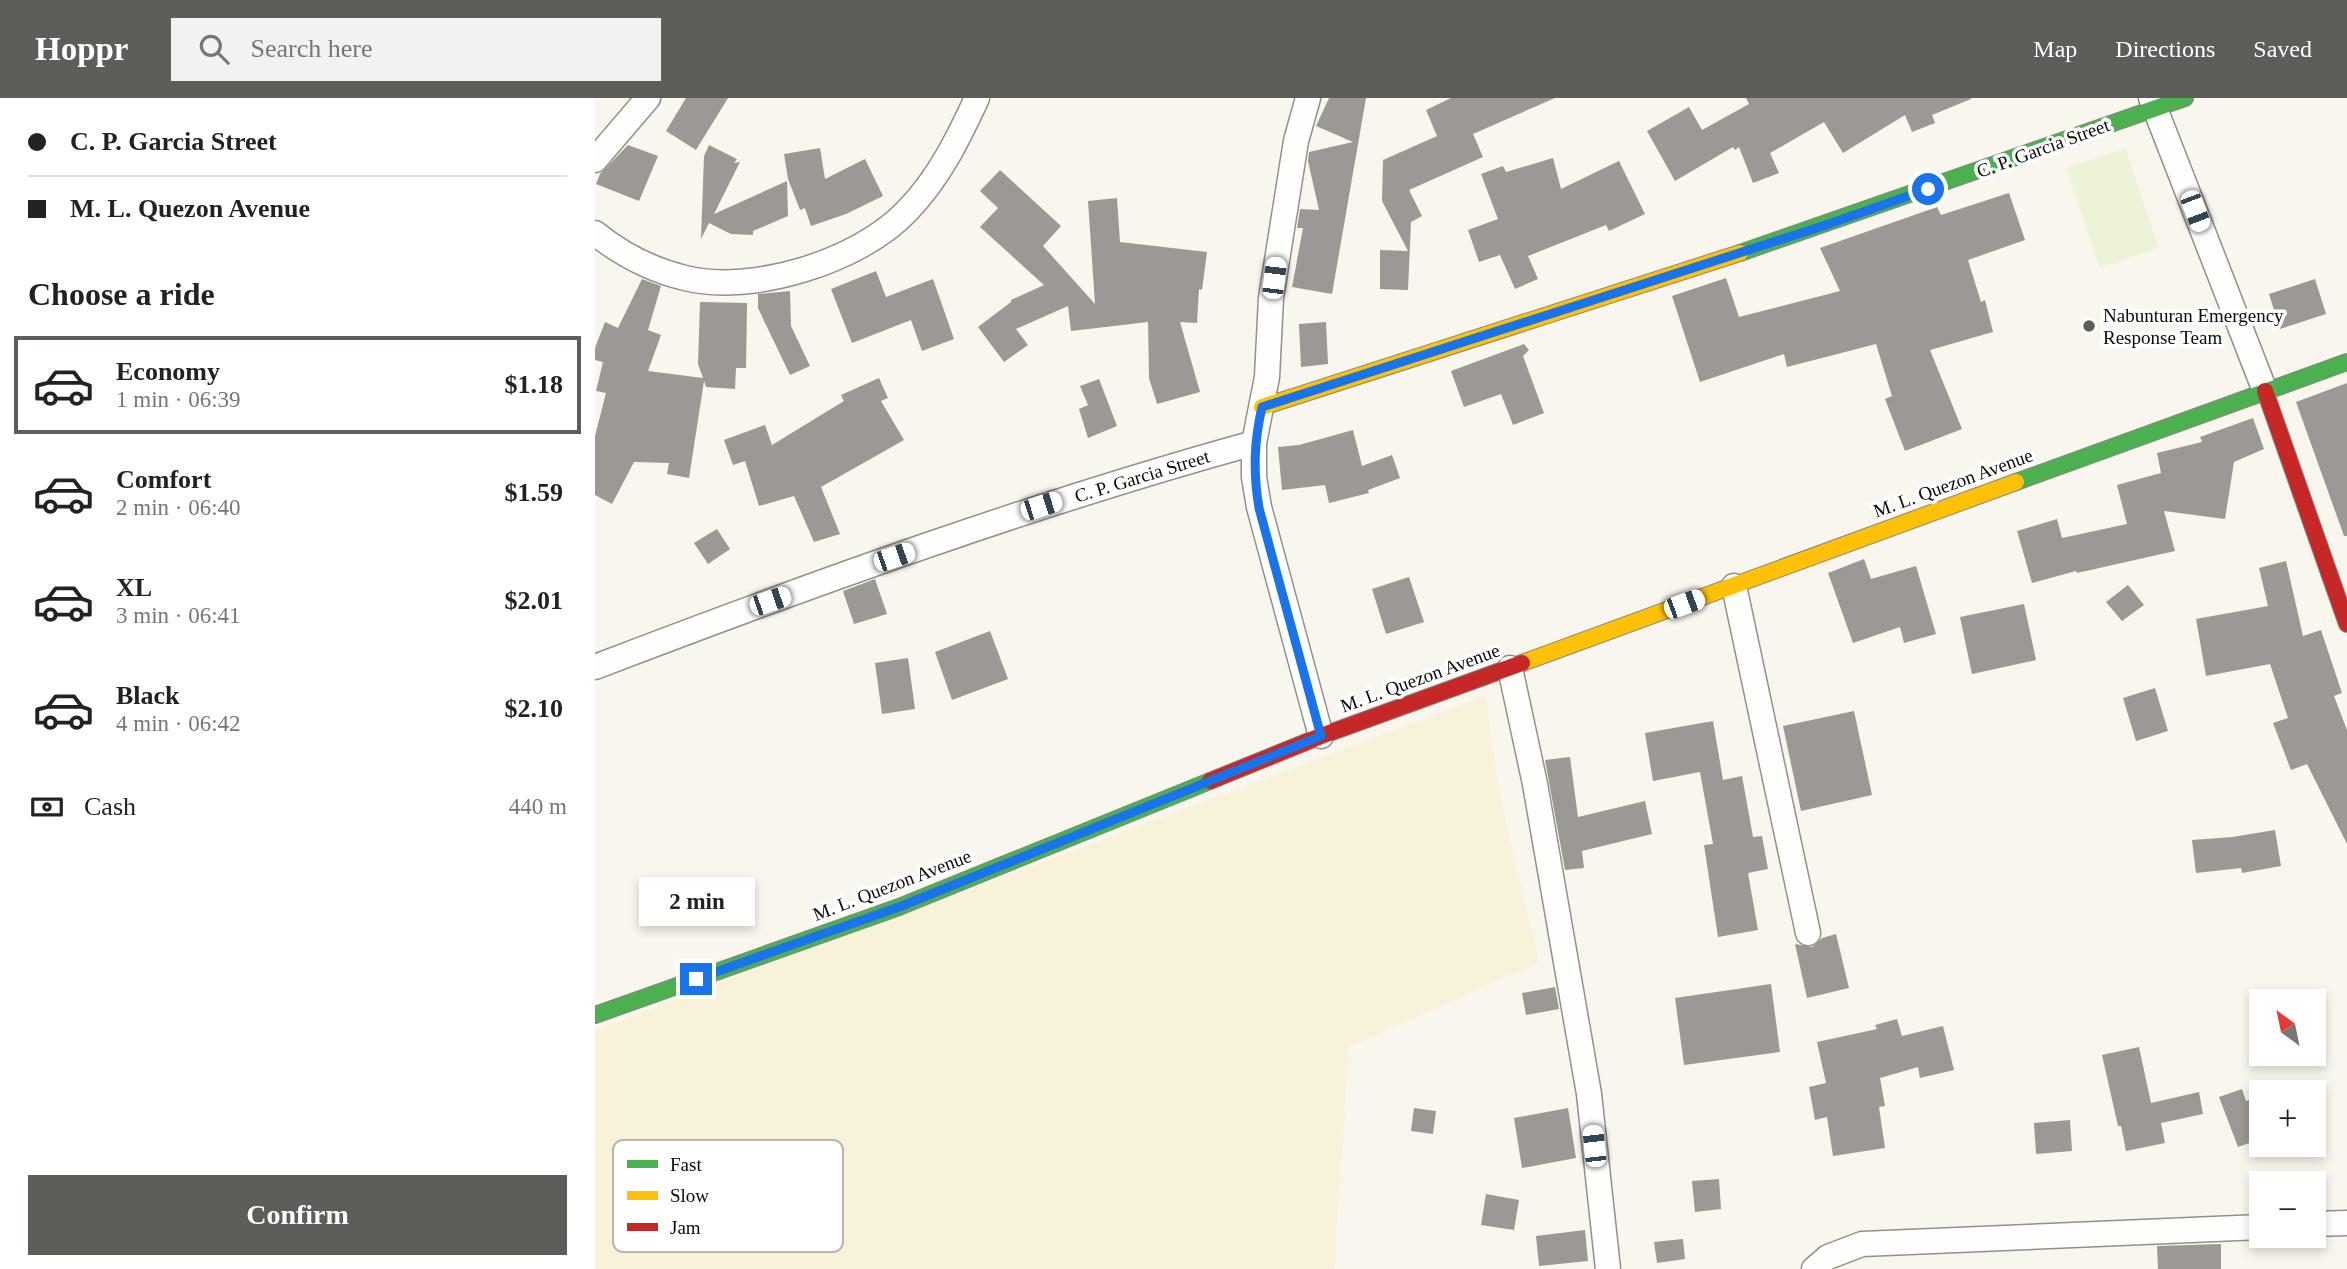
<!DOCTYPE html>
<html lang="en">
<head>
<meta charset="utf-8">
<style>
	:root { --surface:#fff; --page:#f2f2f2; --text:#222; --muted:#767676; --line:#e0e0e0; --accent:#5e5d59 }
	body { margin:0; font-family:"Times New Roman",serif; background:var(--page); color:var(--text); height:100vh; display:flex; flex-direction:column; font-size:26px; white-space:nowrap }
	* { box-sizing:border-box; margin:0 }
	p { font-size:23px; color:var(--muted) }
	.icon { flex:none; width:38px; height:38px; fill:none; stroke:currentColor; stroke-width:2; stroke-linecap:round; stroke-linejoin:round }
	.map { position:relative; flex:1; overflow:hidden }
	.drawer { display:flex; flex-direction:column; background:var(--surface); width:595px }
	.drawer>* { flex:none }
	.hud { display:grid; align-content:center; height:154px; padding:0 28px; background:var(--surface) }
	.needle { width:46px; rotate:327deg }
	.buttons { position:absolute; left:1654px; top:891px; display:grid; gap:14px }
	.buttons a { display:grid; place-items:center; width:77px; height:77px; border-radius:0px; background:var(--surface); box-shadow:0 4px 10px #0003; font-size:35px }
	.end { position:absolute; width:32px; height:32px; margin:-16px; border:9px solid #1a73e8; background:#fff; box-shadow:0 0 0 4px #fff }
	.from { border-radius:50% }
	.bubble { position:absolute; height:49px; border-radius:0px; background:var(--surface); box-shadow:0 4px 10px #0003; font-size:23px; font-weight:700; line-height:49px; text-align:center }
	.car { position:absolute; width:21px; height:42px; margin:-21px -10px; border-radius:9px; box-shadow:0 0 5px 2px #0007; background:linear-gradient(#fff 24%,#345 0 40%,#fff 0 76%,#345 0 86%,#fff 0) }
	.hud b { display:flex; align-items:center; gap:24px; height:66px; font-size:26px }
	.hud b+b { border-top:2px solid var(--line) }
	.hud i { width:18px; height:18px; background:var(--text) }
	ul { padding:0; list-style:none }
	li { display:flex; align-items:center; gap:21px; height:98px; margin:0 14px 10px; padding:0 14px; border:4px solid transparent; border-radius:0px }
	li div { flex:1 }
	li b { display:block; font-size:26px }
	li em { font-style:normal; font-weight:700 }
	li.current { border-color:var(--accent) }
	li>.icon { width:63px; height:63px; stroke-width:1.5 }
	h2 { padding:0 28px; font-size:32px; line-height:84px }
	.pay { display:flex; align-items:center; gap:18px; height:77px; padding:0 28px; font-size:26px }
	.pay p { margin-inline-start:auto }
	.button { display:flex; gap:14px; margin-top:auto; padding:14px 28px }
	.button a { flex:1; height:80px; border-radius:0px; background:var(--accent); color:#fff; font-size:28px; font-weight:700; line-height:80px; text-align:center }
	header { display:flex; align-items:center; gap:42px; box-sizing:border-box; height:98px; padding:0 35px; background:var(--accent); color:#fff }
	header strong { font-size:33px }
	nav { display:flex; gap:38px; margin-inline-start:auto; font-size:24px }
	.search { width:490px; height:63px; background:var(--page); display:flex; align-items:center; gap:18px; box-sizing:border-box; padding:0 24px; border-radius:0px; color:var(--muted); font-size:26px }
	main { display:flex; flex:1; min-height:0 }
	.map>svg:first-child { display:block }
</style>
</head>
<body>
<header>
<strong>Hoppr</strong>
<div class="search"><svg class="icon" aria-label="search" viewBox="0 0 24 24"><circle cx="10" cy="10" r="6"/><path d="M15 15l6 6"/></svg>Search here</div>
<nav><a>Map</a><a>Directions</a><a>Saved</a></nav>
</header>
<main>
<section class="drawer">
<div class="hud">
<b><i class="from"></i>C. P. Garcia Street</b>
<b><i></i>M. L. Quezon Avenue</b>
</div>
<h2>Choose a ride</h2>
<ul>
<li class="current"><svg class="icon" aria-label="car" viewBox="0 0 24 24"><path d="M5 17H2v-5l4-1 3-4h7l3 4 3 1v5h-3M9 17h6M6 11h13"/><circle cx="7" cy="17" r="2"/><circle cx="17" cy="17" r="2"/></svg><div><b>Economy</b><p>1 min · 06:39</p></div><em>$1.18</em></li>
<li><svg class="icon" aria-label="car" viewBox="0 0 24 24"><path d="M5 17H2v-5l4-1 3-4h7l3 4 3 1v5h-3M9 17h6M6 11h13"/><circle cx="7" cy="17" r="2"/><circle cx="17" cy="17" r="2"/></svg><div><b>Comfort</b><p>2 min · 06:40</p></div><em>$1.59</em></li>
<li><svg class="icon" aria-label="car" viewBox="0 0 24 24"><path d="M5 17H2v-5l4-1 3-4h7l3 4 3 1v5h-3M9 17h6M6 11h13"/><circle cx="7" cy="17" r="2"/><circle cx="17" cy="17" r="2"/></svg><div><b>XL</b><p>3 min · 06:41</p></div><em>$2.01</em></li>
<li><svg class="icon" aria-label="car" viewBox="0 0 24 24"><path d="M5 17H2v-5l4-1 3-4h7l3 4 3 1v5h-3M9 17h6M6 11h13"/><circle cx="7" cy="17" r="2"/><circle cx="17" cy="17" r="2"/></svg><div><b>Black</b><p>4 min · 06:42</p></div><em>$2.10</em></li>
</ul>
<div class="pay"><svg class="icon" aria-label="cash" viewBox="0 0 24 24"><path d="M3 7h18v10H3z"/><circle cx="12" cy="12" r="2"/></svg>Cash<p>440 m</p></div>
<div class="button"><a>Confirm</a></div>
</section>
<div class="map">
<svg width="1752" height="1171" viewBox="0 0 1752 1171">
	<rect width="100%" height="100%" fill="#f9f6ed"/>
	<path fill="#f7f2d8" d="M890 598 906 702 944 864 754 949 739 1171H0V932Z"/>
	<path fill="#edf3d5" d="M1530 50 1564 150 1505 170 1471 70Z"/>
	<g fill="#9c9893">
		<path d="M91 0H133L101 52 71 33Z"/>
		<path d="M734 0H771L737 196 697 189 708 130H702L705 111 724 112 713 63 714 54 758 44 721 28Z"/>
		<path d="M856 0H960L878 36 888 59 814 92 827 118 816 124 813 192 785 191V152L813 153 787 103 788 62 842 38 831 12Z"/>
		<path d="M1151 0H1376V1L1337 17 1340 25 1317 34 1310 17 1248 55 1229 24 1175 55 1184 75 1158 85 1144 49 1140 52 1138 49 1080 83 1052 33 1094 9 1107 32 1154 6Z"/>
		<path d="M33 47 63 58 44 103 1 86 5 76Z"/>
		<path d="M114 47 142 61 139 65 145 64 119 116 192 83 193 118 158 133V137L136 136 114 125 106 141 109 58Z"/>
		<path d="M225 50 230 81 270 61 288 98 251 116 216 128 210 110 205 112 193 81 189 56Z"/>
		<path d="M958 60 966 91 1024 63 1050 116 1014 133 1011 127 933 158 943 181 920 191 905 157 884 164 873 132 903 121 886 76 908 68 911 74Z"/>
		<path d="M405 72 466 128 448 148 500 206 493 103 522 100 525 144 612 154 607 192 604 191 602 225 585 224 605 294 562 306 554 280 553 224 476 233 473 208 421 231 433 247 409 264 383 229 416 204V202L449 187 385 129 403 110 385 93Z"/>
		<path d="M1414 95 1430 142 1373 162 1386 204 1390 202 1398 234 1335 252 1367 331 1310 353 1290 301 1297 298 1281 246 1192 269 1189 256 1105 284 1077 198 1131 180 1144 219 1245 193 1225 150 1342 109 1346 117Z"/>
		<path d="M281 173 291 199 338 181 359 241 327 253 316 222 257 245 236 191Z"/>
		<path d="M47 181 66 188 53 232 66 237 53 273 108 280 103 266 105 204 152 205 151 270H141L140 291 111 289 109 283 94 380 72 376 74 365 39 364 17 406 0 397V338L11 295 1 293 8 264 0 262V250L10 224 23 230Z"/>
		<path d="M1720 181 1731 216 1685 231 1674 196Z"/>
		<path d="M195 193 196 228 215 268 195 277 163 210V196Z"/>
		<path d="M731 224 733 266 706 269 704 226Z"/>
		<path d="M929 246 934 252 928 258 949 315 918 327 906 296 869 309 856 273Z"/>
		<path d="M284 280 293 300 286 303 309 342 226 389 245 436 219 444 199 398 164 408 150 363 138 367 129 342 170 327 177 347 249 303 246 297Z"/>
		<path d="M504 281 522 328 493 340 484 311 493 307 485 288Z"/>
		<path d="M1752 285V438H1749L1701 304Z"/>
		<path d="M1658 320 1669 351 1639 364 1630 421 1569 413 1580 453 1482 475 1481 473 1437 485 1422 433 1462 421 1467 440 1532 426 1522 387 1566 375 1562 355 1607 344 1605 339Z"/>
		<path d="M758 332 767 368 797 357 805 380 773 392 774 395 734 405 730 387 687 392 683 349 704 347Z"/>
		<path d="M122 431 135 451 113 466 99 445Z"/>
		<path d="M1269 461 1276 481 1321 468 1341 536 1309 545 1305 529 1258 545 1233 475Z"/>
		<path d="M1691 463 1708 538 1726 532 1747 595 1739 598 1752 632V746L1712 666 1696 672 1678 625 1693 620 1675 566 1611 578 1601 521 1673 508 1664 470Z"/>
		<path d="M814 479 829 524 791 536 777 491Z"/>
		<path d="M280 481 292 516 259 526 248 493Z"/>
		<path d="M1533 487 1549 507 1527 523 1511 504Z"/>
		<path d="M1429 506 1441 562 1377 576 1365 519Z"/>
		<path d="M395 533 413 581 357 602 340 554Z"/>
		<path d="M313 560 320 611 287 616 280 565Z"/>
		<path d="M1560 590 1573 633 1541 643 1528 600Z"/>
		<path d="M1259 613 1277 697 1206 713 1188 628Z"/>
		<path d="M1118 623 1128 682 1147 678 1158 739 1167 738 1173 771 1153 775 1163 832 1123 839 1109 747 1118 746 1105 674 1058 683 1050 635Z"/>
		<path d="M975 659 983 719 1050 703 1057 736 987 753 989 770 970 772 950 662Z"/>
		<path d="M1680 732 1686 768 1647 775 1646 770 1601 775 1597 742 1637 739Z"/>
		<path d="M1241 836 1254 890 1212 900 1200 846 1217 849 1227 840Z"/>
		<path d="M1176 886 1185 954 1089 967 1080 900Z"/>
		<path d="M960 889 964 911 931 917 927 895Z"/>
		<path d="M1302 921 1307 938 1348 928 1359 972 1325 980 1323 969 1285 980 1290 1008 1284 1009 1290 1050 1238 1058 1232 1019 1220 1022 1214 989 1231 985 1222 944 1282 931 1280 927Z"/>
		<path d="M1544 949 1556 1005 1604 994 1608 1016 1566 1025 1570 1045 1531 1053 1526 1028H1523L1507 957Z"/>
		<path d="M1647 991 1651 1003 1666 999V1041L1643 1049 1624 999Z"/>
		<path d="M819 1010 841 1013 838 1036 816 1033Z"/>
		<path d="M973 1010 981 1060 927 1070 919 1020Z"/>
		<path d="M1475 1022 1477 1053 1441 1056 1439 1025Z"/>
		<path d="M1124 1081 1126 1111 1100 1114 1097 1083Z"/>
		<path d="M891 1096 924 1102 919 1132 886 1127Z"/>
		<path d="M990 1132 993 1163 944 1168 941 1138Z"/>
		<path d="M1088 1141 1090 1161 1062 1165 1059 1144Z"/>
		<path d="M1626 1146V1171H1563L1562 1148Z"/>
	</g>
	<g fill="none" stroke-linecap="round" stroke-linejoin="round">
		<g stroke="#92908c" stroke-width="27">
			<g id="street">
				<path d="M713 0 701 43 676 200 672 279 659 345V379L664 409 726 638"/>
				<path d="M1556 0 1670 293"/>
				<path d="M0 62 53 0"/>
				<path d="M0 135C26 156 57 172 90 180 157 197 265 163 312 113 344 80 363 41 382 0"/>
				<path d="M1139 488 1213 835"/>
				<path d="M0 569C217 486 435 407 659 345"/>
				<path d="M915 570 940 686 994 996 1013 1171"/>
				<path d="M1718 1126 1752 1125"/>
				<path d="M1219 1171 1233 1159 1267 1146 1666 1129"/>
			</g>
		</g>
		<g stroke="#888783" stroke-width="18">
			<g id="fast">
				<path d="M1145 155 1590 0"/>
				<path d="M1421 384 1752 264"/>
				<path d="M0 917 304 809 615 683"/>
			</g>
		</g>
		<g stroke="#888783" stroke-width="18">
			<g id="slow">
				<path d="M667 309 1145 155"/>
				<path d="M927 565 1421 384"/>
			</g>
		</g>
		<g stroke="#888783" stroke-width="18">
			<g id="jam">
				<path d="M1670 293 1752 526"/>
				<path d="M615 683 726 638 927 565"/>
			</g>
		</g>
		<use href="#street" stroke="#fefefc" stroke-width="24"/>
		<use href="#fast" stroke="#4caf50" stroke-width="16"/>
		<use href="#slow" stroke="#ffc107" stroke-width="16"/>
		<use href="#jam" stroke="#c62828" stroke-width="16"/>
	</g>
	<g fill="none" stroke-linecap="round" stroke-linejoin="round">
		<path stroke="#1a73e8" stroke-width="9" d="M101 881 304 809 726 638 664 410C658 374 659 344 667 309L1231 127 1333 91"/>
	</g>
	<circle fill="#5e5d59" stroke="#fff" stroke-width="2.5" cx="1494" cy="228" r="7"/>
	<g text-anchor="middle" dominant-baseline="central" stroke-width="7" stroke-linejoin="round" paint-order="stroke">
		<g font-size="19" fill="#0a0a0a" stroke="#fff">
			<text transform="translate(1448 50) rotate(-20)">C. P. Garcia Street</text>
			<text transform="translate(547 378) rotate(-17)">C. P. Garcia Street</text>
			<text transform="translate(1358 385) rotate(-20)">M. L. Quezon Avenue</text>
			<text transform="translate(825 580) rotate(-20)">M. L. Quezon Avenue</text>
			<text transform="translate(297 787) rotate(-21)">M. L. Quezon Avenue</text>
		</g>
		<g font-size="19" fill="#0a0a0a" stroke="#fff" text-anchor="start">
			<text x="1508" y="217">Nabunturan Emergency<tspan x="1508" dy="22">Response Team</tspan></text>
		</g>
	</g>
	<rect x="18" y="1042" width="230" height="112" rx="10" fill="#fff" stroke="#b6b6b6" stroke-width="2"/>
	<rect x="32" y="1062" width="31" height="8" fill="#4caf50"/>
	<rect x="32" y="1093" width="31" height="9" fill="#ffc107"/>
	<rect x="32" y="1125" width="31" height="8" fill="#c62828"/>
	<g font-size="19" fill="#0a0a0a">
		<text x="75" y="1073">Fast</text>
		<text x="75" y="1104">Slow</text>
		<text x="75" y="1136">Jam</text>
	</g>
</svg>
<div class="buttons">
<a><svg class="needle" viewBox="-14 -14 28 28"><path d="M0-13l5 13h-10z" fill="#e53935"/><path d="M0 13l5-13h-10z" fill="#767676"/></svg></a>
<a>+</a>
<a>−</a>
</div>
<i class="end from" style="left:1333px;top:91px"></i>
<i class="end" style="left:101px;top:881px"></i>
<div class="bubble" style="left:44px;top:779px;width:116px">2 min</div>
<i class="car" style="left:1600px;top:113px;rotate:159deg"></i>
<i class="car" style="left:679px;top:180px;rotate:7deg"></i>
<i class="car" style="left:446px;top:408px;rotate:72deg"></i>
<i class="car" style="left:299px;top:459px;rotate:71deg"></i>
<i class="car" style="left:175px;top:503px;rotate:71deg"></i>
<i class="car" style="left:1089px;top:506px;rotate:70deg"></i>
<i class="car" style="left:999px;top:1048px;rotate:354deg"></i>
</div>
</main>
</body>
</html>
